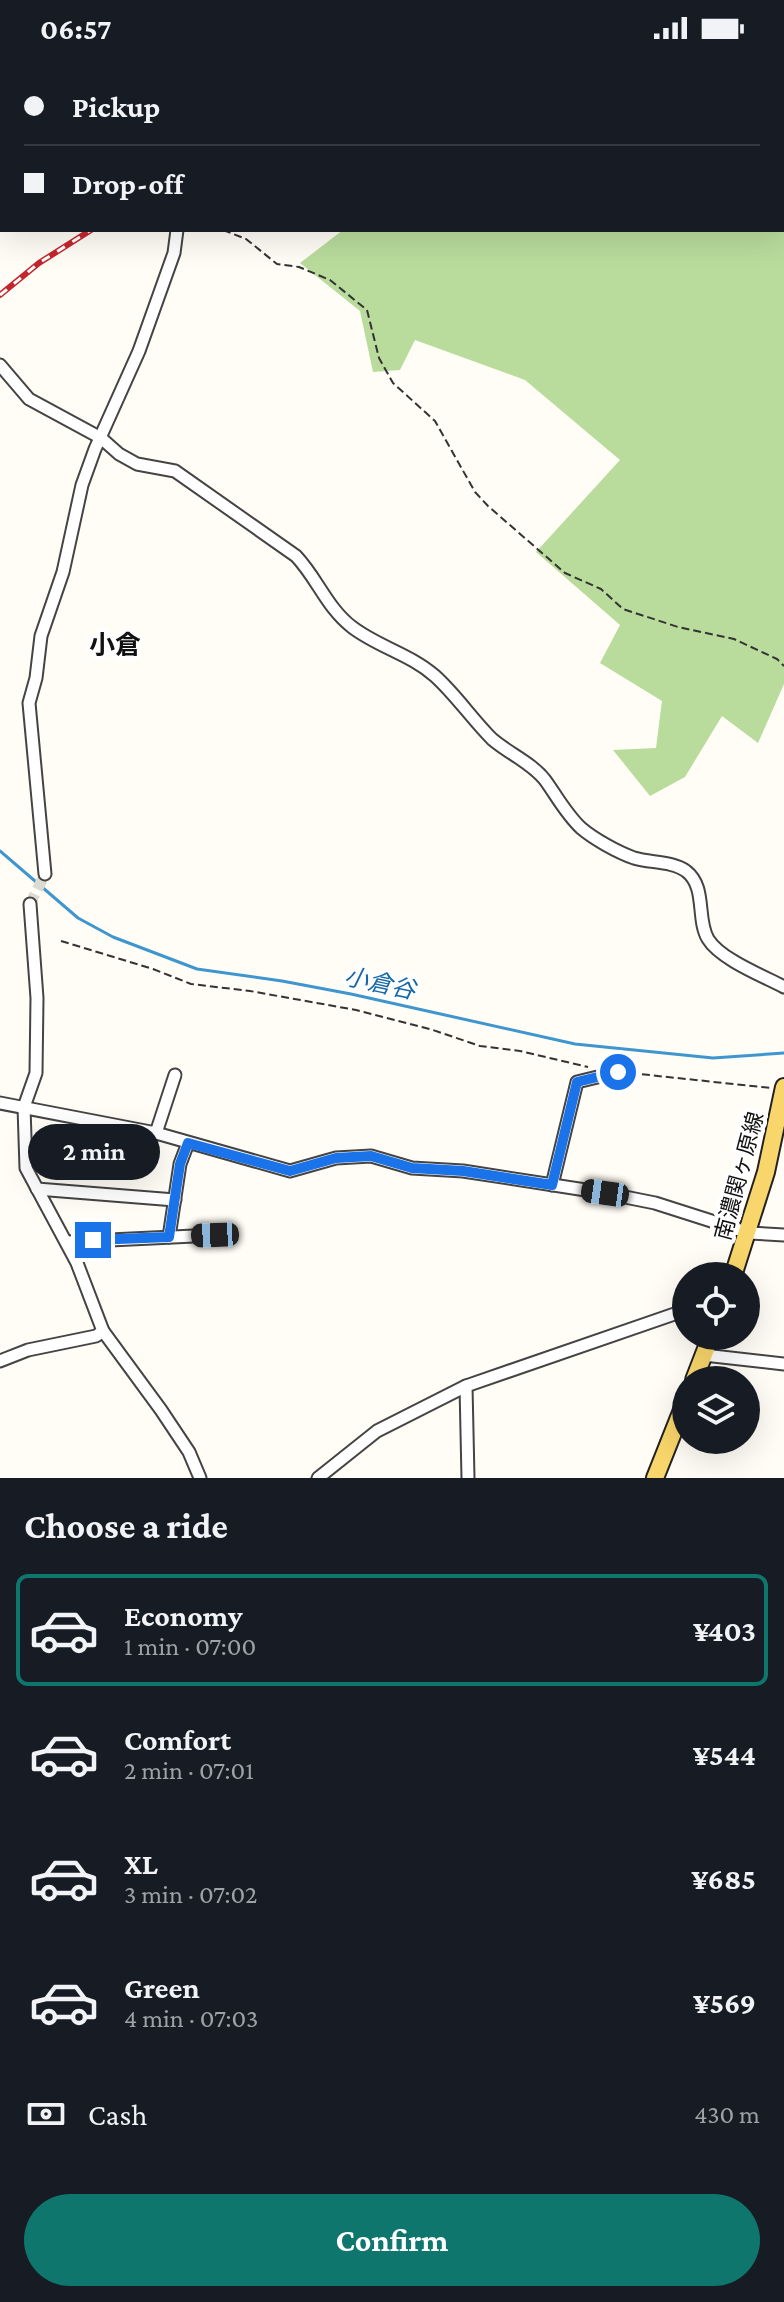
<!DOCTYPE html>
<html lang="en">
<head>
<meta charset="utf-8">
<style>
	:root { --surface:#171b24; --page:#20242c; --text:#f1f3f6; --muted:#9ea1a6; --line:#363941; --accent:#0f766e }
	body { margin:0; font-family:"Crimson Pro","Noto Sans JP",serif; background:var(--page); color:var(--text); height:100vh; display:flex; flex-direction:column; font-size:30px; white-space:nowrap }
	* { box-sizing:border-box; margin:0 }
	p { font-size:26px; color:var(--muted) }
	.icon { flex:none; width:44px; height:44px; fill:none; stroke:currentColor; stroke-width:2; stroke-linecap:round; stroke-linejoin:round }
	.map { position:relative; height:1422px; overflow:hidden }
	.side { display:flex; flex-direction:column; background:var(--surface); flex:1 }
	.side>* { flex:none }
	.top-card { position:absolute; left:0px; top:0px; width:784px; height:176px; box-shadow:0 8px 32px #0002; display:grid; align-content:center; height:176px; padding:0 24px; background:var(--surface) }
	.controls { position:absolute; left:672px; top:1206px; display:grid; gap:16px }
	.controls a { display:grid; place-items:center; width:88px; height:88px; border-radius:50%; background:var(--surface); box-shadow:0 8px 32px #0002; font-size:40px }
	.end { position:absolute; width:36px; height:36px; margin:-18px; border:10px solid #1a73e8; background:#fff; box-shadow:0 0 0 4px #fff }
	.from { border-radius:50% }
	.bubble { position:absolute; height:56px; border-radius:28px; background:var(--surface); box-shadow:0 8px 32px #0002; font-size:26px; font-weight:700; line-height:56px; text-align:center }
	.car { position:absolute; width:24px; height:48px; margin:-24px -12px; border-radius:10px; box-shadow:0 0 6px 2px #0007; background:linear-gradient(#222 24%,#8ab4d8 0 40%,#222 0 76%,#8ab4d8 0 86%,#222 0) }
	.top-card b { display:flex; align-items:center; gap:28px; height:76px; font-size:30px }
	.top-card b+b { border-top:2px solid var(--line) }
	.top-card i { width:20px; height:20px; background:var(--text) }
	ul { padding:0; list-style:none }
	li { display:flex; align-items:center; gap:24px; height:112px; margin:0 16px 12px; padding:0 8px; border:4px solid transparent; border-radius:12px }
	li div { flex:1 }
	li b { display:block; font-size:30px }
	li em { font-style:normal; font-weight:700 }
	li.on { border-color:var(--accent) }
	li>.icon { width:72px; height:72px; stroke-width:1.5 }
	h2 { padding:0 24px; font-size:36px; line-height:96px }
	.pay { display:flex; align-items:center; gap:20px; height:88px; padding:0 24px; font-size:30px }
	.pay p { margin-inline-start:auto }
	.button { display:flex; gap:16px; margin-top:auto; padding:16px 24px }
	.button a { flex:1; height:92px; border-radius:48px; background:var(--accent); color:#fff; font-size:32px; font-weight:700; line-height:92px; text-align:center }
	.status { display:flex; justify-content:space-between; align-items:center; height:56px; padding:0 40px; background:var(--surface); direction:ltr }
	.status svg { height:22px; fill:currentColor }
	.map>svg:first-child { display:block }
</style>
</head>
<body>
<div class="status"><b>06:57</b><svg viewBox="0 0 49 12"><path d="M0 12V9h3v3zM5 12V6h3v6zM10 12V3h3v9zM15 12V0h3v12zM26 1h20v11H26zM47 4h2v5h-2z"/></svg></div>
<div class="map">
<svg width="784" height="1422" viewBox="0 0 784 1422">
	<rect width="100%" height="100%" fill="#fffdf5"/>
	<path fill="#b9dc9c" d="M207 0H784V628L758 687 722 660 685 721 650 740 613 694 656 692 662 645 600 607 620 569 536 496 620 404 525 324 415 284 400 314 373 316 360 255 300 207 343 174H782V2Z"/>
	<g fill="none" stroke-linecap="round" stroke-linejoin="round">
		<path stroke="#3f96cf" stroke-width="3" d="M0 795 78 862 113 881 197 913 282 925 351 938 575 988 713 1002 784 997"/>
		<path stroke="#dbdad3" stroke-width="11" stroke-dasharray="11 5.5" stroke-linecap="butt" d="M30 848 45 818"/>
		<g stroke="#444" stroke-width="15">
			<g id="street">
				<path d="M14 0 16 2"/>
				<path d="M178 0 179 2"/>
				<path d="M0 309 29 343 101 382 119 398 137 408 175 415 296 500C317 522 327 552 352 571 378 591 410 598 435 620 456 639 472 663 492 683 508 697 532 707 545 724 556 739 566 758 581 772 594 783 617 796 634 802 650 807 672 805 686 815 707 831 696 863 708 883 720 903 763 920 784 931"/>
				<path d="M45 818 29 647 36 622 41 580 63 516 82 429 95 393 139 295 174 197 177 174"/>
				<path d="M30 848 37 942 36 1017 24 1051 26 1112 77 1207 103 1275 161 1354 189 1396 200 1422"/>
				<path d="M0 1047 156 1077 290 1115 336 1102 371 1100 412 1112 463 1115 605 1137 655 1147 749 1177 784 1179"/>
				<path d="M156 1077 175 1019"/>
				<path d="M552 1129 577 1026 618 1016"/>
				<path d="M37 1133 175 1144"/>
				<path d="M169 1181 180 1108 188 1087"/>
				<path d="M68 1186 215 1179"/>
				<path d="M704 1299 784 1308"/>
				<path d="M0 1305 28 1294 96 1280 103 1275"/>
				<path d="M466 1330 468 1422"/>
				<path d="M318 1422 377 1375 466 1330 686 1254"/>
			</g>
		</g>
		<g stroke="#222" stroke-width="20">
			<g id="primary">
				<path d="M733 1220 766 1116 784 1031"/>
				<path d="M694 1324 711 1280"/>
				<path d="M655 1422 686 1344"/>
			</g>
		</g>
		<g stroke="#333" stroke-width="2" stroke-dasharray="8 4" stroke-linecap="butt">
			<path d="M676 0 677 2"/>
			<path d="M782 54H784"/>
			<path d="M223 174 246 183 277 208 299 211 330 224 367 254 379 302 393 327 435 365 475 436 488 450 565 517 601 533 623 553 678 571 734 583 777 603 784 610"/>
			<path d="M61 885 153 913 191 928 250 935 356 954 433 974 480 990 520 995 588 1011"/>
			<path d="M630 1017 771 1032"/>
		</g>
		<use href="#street" stroke="#fff" stroke-width="11"/>
		<use href="#primary" stroke="#f9d66b" stroke-width="16"/>
		<g stroke="#c4262e" stroke-width="6">
			<g id="rail">
				<path d="M541 2 545 0"/>
				<path d="M0 239 39 207 91 174"/>
			</g>
		</g>
		<use href="#rail" stroke="#fff" stroke-width="3" stroke-dasharray="9" stroke-linecap="butt"/>
	</g>
	<g fill="none" stroke-linecap="round" stroke-linejoin="round">
		<path stroke="#1a73e8" stroke-width="10" d="M93 1184 169 1181 180 1108 188 1087 290 1115 336 1102 371 1100 412 1112 463 1115 552 1129 577 1026 618 1016"/>
	</g>
	<g text-anchor="middle" dominant-baseline="central" stroke-width="8" stroke-linejoin="round" paint-order="stroke">
		<g font-size="22" fill="#111" stroke="#fff">
			<text transform="translate(739 1120) rotate(-75)">南濃関ヶ原線</text>
		</g>
		<g font-size="24" font-style="italic" fill="#1768a6" stroke="#fff">
			<text transform="translate(380 927) rotate(12)">小倉谷</text>
		</g>
		<g font-size="26" font-weight="bold" fill="#111" stroke="#fff">
			<text x="115" y="589">小倉</text>
		</g>
	</g>
</svg>
<div class="controls">
<a><svg class="icon" aria-label="locate" viewBox="0 0 24 24"><circle cx="12" cy="12" r="6"/><path d="M12 2v4M12 18v4M2 12h4M18 12h4"/></svg></a>
<a><svg class="icon" aria-label="layers" viewBox="0 0 24 24"><path d="M12 4l9 5-9 5-9-5zM3 14l9 5 9-5"/></svg></a>
</div>
<i class="end from" style="left:618px;top:1016px"></i>
<i class="end" style="left:93px;top:1184px"></i>
<div class="bubble" style="left:28px;top:1068px;width:132px">2 min</div>
<i class="car" style="left:605px;top:1137px;rotate:278deg"></i>
<i class="car" style="left:215px;top:1179px;rotate:268deg"></i>
<div class="top-card">
<b><i class="from"></i>Pickup</b>
<b><i></i>Drop-off</b>
</div>
</div>
<section class="side">
<h2>Choose a ride</h2>
<ul>
<li class="on"><svg class="icon" aria-label="car" viewBox="0 0 24 24"><path d="M5 17H2v-5l4-1 3-4h7l3 4 3 1v5h-3M9 17h6M6 11h13"/><circle cx="7" cy="17" r="2"/><circle cx="17" cy="17" r="2"/></svg><div><b>Economy</b><p>1 min · 07:00</p></div><em>¥403</em></li>
<li><svg class="icon" aria-label="car" viewBox="0 0 24 24"><path d="M5 17H2v-5l4-1 3-4h7l3 4 3 1v5h-3M9 17h6M6 11h13"/><circle cx="7" cy="17" r="2"/><circle cx="17" cy="17" r="2"/></svg><div><b>Comfort</b><p>2 min · 07:01</p></div><em>¥544</em></li>
<li><svg class="icon" aria-label="car" viewBox="0 0 24 24"><path d="M5 17H2v-5l4-1 3-4h7l3 4 3 1v5h-3M9 17h6M6 11h13"/><circle cx="7" cy="17" r="2"/><circle cx="17" cy="17" r="2"/></svg><div><b>XL</b><p>3 min · 07:02</p></div><em>¥685</em></li>
<li><svg class="icon" aria-label="car" viewBox="0 0 24 24"><path d="M5 17H2v-5l4-1 3-4h7l3 4 3 1v5h-3M9 17h6M6 11h13"/><circle cx="7" cy="17" r="2"/><circle cx="17" cy="17" r="2"/></svg><div><b>Green</b><p>4 min · 07:03</p></div><em>¥569</em></li>
</ul>
<div class="pay"><svg class="icon" aria-label="cash" viewBox="0 0 24 24"><path d="M3 7h18v10H3z"/><circle cx="12" cy="12" r="2"/></svg>Cash<p>430 m</p></div>
<div class="button"><a>Confirm</a></div>
</section>
</body>
</html>
